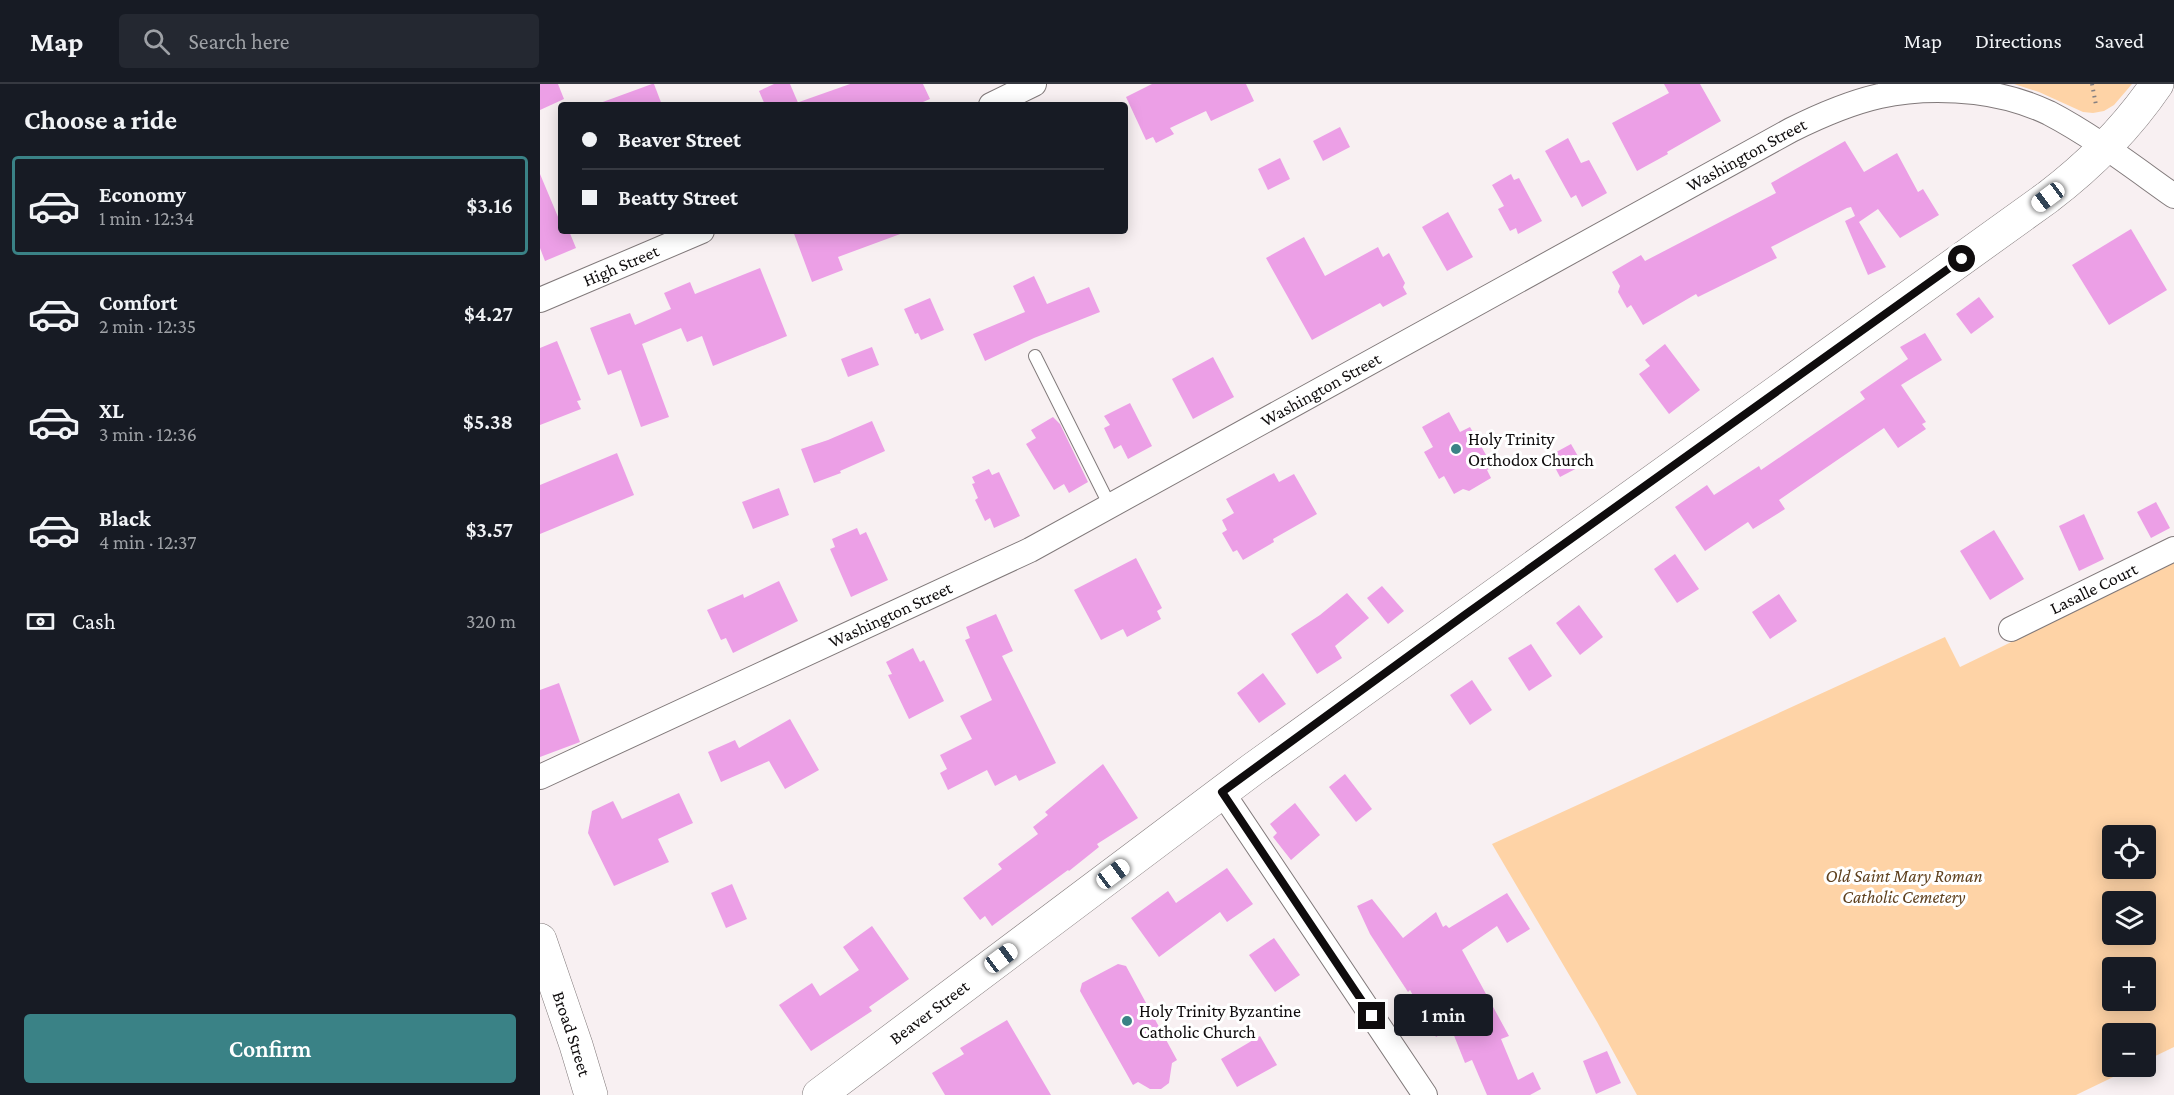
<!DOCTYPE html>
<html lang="en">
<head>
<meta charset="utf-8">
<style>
	:root { --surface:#171b24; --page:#242831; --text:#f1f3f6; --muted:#9ea1a6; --line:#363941; --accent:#3a8286 }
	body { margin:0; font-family:"Crimson Pro",serif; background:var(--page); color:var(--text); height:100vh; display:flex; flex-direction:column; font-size:22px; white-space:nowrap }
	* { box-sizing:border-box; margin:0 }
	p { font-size:20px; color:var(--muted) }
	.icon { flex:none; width:33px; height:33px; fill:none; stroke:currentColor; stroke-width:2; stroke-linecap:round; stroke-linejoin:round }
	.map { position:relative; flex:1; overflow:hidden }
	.details { display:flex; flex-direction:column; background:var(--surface); width:540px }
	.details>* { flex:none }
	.guide { position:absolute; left:18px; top:18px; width:570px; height:132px; border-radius:6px; box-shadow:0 3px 15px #0003; display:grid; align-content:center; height:132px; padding:0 24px; background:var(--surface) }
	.fabs { position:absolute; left:1562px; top:741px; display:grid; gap:12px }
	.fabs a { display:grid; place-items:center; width:54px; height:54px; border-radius:6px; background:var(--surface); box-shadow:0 3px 15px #0003; font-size:30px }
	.end { position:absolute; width:27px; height:27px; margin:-14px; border:8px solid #0f0c0d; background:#fff; box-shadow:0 0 0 3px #fff }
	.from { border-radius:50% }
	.bubble { position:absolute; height:42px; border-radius:6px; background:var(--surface); box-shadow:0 3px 15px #0003; font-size:20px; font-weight:600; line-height:42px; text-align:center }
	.car { position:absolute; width:18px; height:36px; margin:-18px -9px; border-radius:8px; box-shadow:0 0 4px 2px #0007; background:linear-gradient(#fff 24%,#345 0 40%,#fff 0 76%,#345 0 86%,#fff 0) }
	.guide b { display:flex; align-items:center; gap:21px; height:57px; font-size:22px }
	.guide b+b { border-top:2px solid var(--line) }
	.guide i { width:15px; height:15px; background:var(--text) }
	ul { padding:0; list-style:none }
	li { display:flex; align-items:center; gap:18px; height:99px; margin:0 12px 9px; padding:0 12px; border:3px solid transparent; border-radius:6px }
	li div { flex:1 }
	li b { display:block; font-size:22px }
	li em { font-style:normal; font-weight:600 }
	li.active { border-color:var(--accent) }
	li>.icon { width:54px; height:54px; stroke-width:1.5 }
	h2 { padding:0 24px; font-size:27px; line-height:72px }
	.pay { display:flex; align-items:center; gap:15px; height:66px; padding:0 24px; font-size:22px }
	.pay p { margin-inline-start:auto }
	.primary-button { display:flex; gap:12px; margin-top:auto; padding:12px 24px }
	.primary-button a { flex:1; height:69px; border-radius:6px; background:var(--accent); color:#fff; font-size:24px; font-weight:600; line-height:69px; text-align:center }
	header { display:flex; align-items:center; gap:36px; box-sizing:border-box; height:84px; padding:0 30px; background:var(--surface); border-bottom:2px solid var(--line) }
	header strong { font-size:28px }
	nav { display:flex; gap:33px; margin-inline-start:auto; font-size:21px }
	.search { width:420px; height:54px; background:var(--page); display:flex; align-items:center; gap:15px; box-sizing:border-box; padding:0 21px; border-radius:6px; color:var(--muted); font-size:22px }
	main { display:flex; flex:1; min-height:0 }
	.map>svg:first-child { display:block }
</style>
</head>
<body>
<header>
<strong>Map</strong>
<div class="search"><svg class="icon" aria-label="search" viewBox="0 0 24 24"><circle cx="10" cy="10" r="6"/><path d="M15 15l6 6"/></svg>Search here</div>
<nav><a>Map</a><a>Directions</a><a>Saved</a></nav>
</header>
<main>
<section class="details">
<h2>Choose a ride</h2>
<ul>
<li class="active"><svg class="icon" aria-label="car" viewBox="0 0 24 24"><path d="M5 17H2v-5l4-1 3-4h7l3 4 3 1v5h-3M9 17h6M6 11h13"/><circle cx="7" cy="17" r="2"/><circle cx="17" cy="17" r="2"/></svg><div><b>Economy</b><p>1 min · 12:34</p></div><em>$3.16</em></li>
<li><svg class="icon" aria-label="car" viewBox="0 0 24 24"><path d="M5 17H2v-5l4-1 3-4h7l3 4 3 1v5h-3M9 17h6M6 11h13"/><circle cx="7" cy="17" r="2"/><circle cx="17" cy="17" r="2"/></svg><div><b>Comfort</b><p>2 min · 12:35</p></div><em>$4.27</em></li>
<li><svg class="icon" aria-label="car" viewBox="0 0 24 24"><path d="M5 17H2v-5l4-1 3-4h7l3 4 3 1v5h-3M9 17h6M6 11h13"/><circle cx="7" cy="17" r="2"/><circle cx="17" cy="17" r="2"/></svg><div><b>XL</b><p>3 min · 12:36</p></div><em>$5.38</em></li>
<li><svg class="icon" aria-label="car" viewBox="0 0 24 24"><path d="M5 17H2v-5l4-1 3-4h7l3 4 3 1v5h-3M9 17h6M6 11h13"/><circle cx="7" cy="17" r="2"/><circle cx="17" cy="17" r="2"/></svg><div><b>Black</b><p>4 min · 12:37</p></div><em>$3.57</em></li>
</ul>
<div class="pay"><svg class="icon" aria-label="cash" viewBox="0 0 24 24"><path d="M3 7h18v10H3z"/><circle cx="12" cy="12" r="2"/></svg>Cash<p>320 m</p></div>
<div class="primary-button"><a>Confirm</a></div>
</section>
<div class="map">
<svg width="1634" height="1011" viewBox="0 0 1634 1011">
	<rect width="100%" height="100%" fill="#f8f0f2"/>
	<g fill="#fed3a6" fill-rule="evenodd">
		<path d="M1474 0H1592L1574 21 1564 27 1553 29 1543 28 1499 8Z"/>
		<path d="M1634 479V963L1605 977V950H1572V982L1594 983 1536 1011H1097L1057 938 952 760 1405 553 1420 583ZM1572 752H1605V784H1572ZM1572 818H1605V850H1572ZM1572 884H1605V916H1572Z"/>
	</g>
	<g fill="#ec9fe6">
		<path d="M0 0H18L24 15 0 26Z"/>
		<path d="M112 0H114L122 21H61L60 19Z"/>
		<path d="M234 0H250L259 21H225L219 7Z"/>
		<path d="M310 0H383L390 15 376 21H259V18Z"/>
		<path d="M612 0H706L714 17 671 37 666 27 630 44 634 50 616 59 613 53 606 56 586 13Z"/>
		<path d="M1124 0H1160L1181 37 1127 68 1128 70 1097 87 1072 39 1129 9Z"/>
		<path d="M800 43 810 63 783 77 773 57Z"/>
		<path d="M1028 54 1041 79 1049 76 1067 109 1042 123 1036 111 1031 114 1005 67Z"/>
		<path d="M1305 57 1324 88 1357 69 1378 108 1383 105 1399 131 1360 154 1338 125 1319 138 1346 183 1328 191 1305 137 1315 132 1311 123 1307 124 1231 163 1237 174 1158 213 1156 210 1103 241 1091 221 1087 224 1078 208 1080 202 1072 188 1101 171 1105 177 1236 109 1231 99Z"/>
		<path d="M740 74 750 95 728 106 718 85Z"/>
		<path d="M0 90 21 140V147H29L36 164 5 177 0 164Z"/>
		<path d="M971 90 974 96 979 94 1002 137 978 150 976 144 970 147 958 125 964 122 952 101Z"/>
		<path d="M908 128 933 173 907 187 882 143Z"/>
		<path d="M1591 145 1627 206 1569 241 1532 181Z"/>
		<path d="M253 147H362L363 149 298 173 303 186 272 198Z"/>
		<path d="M764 153 785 192 838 163 843 173 849 169 865 199 863 203 867 210 843 223 840 219 772 256 726 174Z"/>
		<path d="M220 184 247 252 173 282 162 252 147 258 141 244 102 260 129 333 101 343 81 286 68 291 50 244 90 229 95 241 131 225 124 209 150 198 155 210Z"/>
		<path d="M494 192 507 220 549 203 560 228 494 254 445 277 433 250 485 228 473 202Z"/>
		<path d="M1439 213 1454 233 1431 250 1416 230Z"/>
		<path d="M390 214 404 246 381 256 378 249 375 250 364 225Z"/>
		<path d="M1385 249 1402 276 1361 301 1386 338 1382 340 1386 345 1358 364 1344 344 1239 416 1245 425 1213 445 1208 438 1165 467 1135 423 1167 401 1174 411 1219 382 1221 386 1325 315 1320 308 1368 275 1360 263Z"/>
		<path d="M17 257 41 316 37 317 41 325 0 341V264Z"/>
		<path d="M1125 260 1160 306 1129 330 1099 290 1110 282 1105 276Z"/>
		<path d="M332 263 339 281 308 293 301 275Z"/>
		<path d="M673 273 694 313 653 335 632 295Z"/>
		<path d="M590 319 612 362 588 375 581 361 574 365 564 344 570 341 564 332Z"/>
		<path d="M909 328 920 348 930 343 953 383 947 386 951 394 929 407 923 405 914 410 904 392 899 395 884 368 893 363 882 343Z"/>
		<path d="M513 333 520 340 548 398 529 409 524 400 514 406 486 360 496 354 491 346Z"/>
		<path d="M332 337 345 367 300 387 301 389 274 399 261 365 288 356Z"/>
		<path d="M1031 360 1043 381 1020 393 1009 372Z"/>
		<path d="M77 369 94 411 0 450V401Z"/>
		<path d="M449 385 452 391 459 388 480 432 454 444 450 434 445 437 435 416 438 414 432 400 435 399 432 393Z"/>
		<path d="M734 389 739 398 754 390 777 430 733 455 734 458 703 476 697 466 693 468 682 449 687 446 682 436 694 429 686 415Z"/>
		<path d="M239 404 249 431 213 445 202 418Z"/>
		<path d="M1616 418 1630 444 1611 454 1597 428Z"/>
		<path d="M1544 430 1564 475 1539 487 1519 442Z"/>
		<path d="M317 444 320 451 326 448 348 496 311 513 290 465 295 463 292 455Z"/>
		<path d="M1454 446 1484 495 1450 516 1420 467Z"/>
		<path d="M1135 470 1159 505 1137 519 1114 485Z"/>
		<path d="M596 474 622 524 617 527 621 535 587 553 583 545 561 556 534 506Z"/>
		<path d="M239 497 258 537 193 569 186 554 181 556 167 526 203 510 204 514Z"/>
		<path d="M842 502 864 527 848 540 827 514Z"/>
		<path d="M807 509 829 534 795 562 802 574 777 590 751 550 780 531Z"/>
		<path d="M1239 510 1257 537 1230 555 1212 528Z"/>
		<path d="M1039 521 1063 553 1040 571 1016 539Z"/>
		<path d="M456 530 473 567 462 572 516 679 479 697 476 691 455 702 447 686 408 706 400 689 407 685 400 671 432 655 420 632 452 616 425 556 430 554 426 543Z"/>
		<path d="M991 560 1012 592 989 607 968 574Z"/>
		<path d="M373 564 380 578 384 576 404 617 369 635 348 591 352 590 346 578Z"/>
		<path d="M723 589 746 620 719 639 697 609Z"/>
		<path d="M932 596 952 626 930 641 910 611Z"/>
		<path d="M19 599 40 658 0 673V606Z"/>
		<path d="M250 635 279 686 245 705 229 677 181 698 168 668 195 656 199 664Z"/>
		<path d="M563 680 598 734 557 760 559 763 529 787 528 786 452 842 445 832 440 836 423 814 462 785 458 780 498 750 493 743 508 731 505 728Z"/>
		<path d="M805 690 832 725 816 738 789 703Z"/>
		<path d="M139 709 153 739 118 755 129 778 74 802 48 749 52 727 73 717 82 735Z"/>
		<path d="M755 719 780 751 751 776 733 753 737 749 730 740Z"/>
		<path d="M687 784 713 820 687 838 680 828 619 873 591 834 628 807 636 819Z"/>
		<path d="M192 800 207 835 186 844 171 809Z"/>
		<path d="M967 809 990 845 967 859 957 842 922 866 969 952 961 955 978 996 993 988 1001 1005 990 1011H947L932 976 925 979 911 944 896 953 870 906 868 908 830 850 817 822 832 815 863 854 896 828 903 843 906 841 909 844Z"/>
		<path d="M332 842 369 895 329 923 332 927 271 967 239 921 272 899 280 912 319 886 303 863Z"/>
		<path d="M734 854 760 891 735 908 709 871Z"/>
		<path d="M578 880 586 882 637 976 632 979 629 999 621 1005H610L598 998 593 1001 540 907 542 899Z"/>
		<path d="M467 936 511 1011H405L392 989 424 970 420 964Z"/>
		<path d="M720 952 737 981 697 1003 681 975Z"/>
		<path d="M1067 967 1081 999 1056 1010 1043 977Z"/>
	</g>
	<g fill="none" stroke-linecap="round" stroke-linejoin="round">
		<g stroke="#80797a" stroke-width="14">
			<path id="lane" d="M495 272 570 422"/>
		</g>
		<g stroke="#80797a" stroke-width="26">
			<g id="street">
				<path d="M451 21 494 0"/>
				<path id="s1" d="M0 216 162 147"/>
				<path id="s2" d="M1471 545 1634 465"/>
				<path id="s3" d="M0 693 490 466 1251 46C1315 14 1362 0 1435 8 1460 11 1486 18 1509 29 1553 52 1593 83 1634 112"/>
				<path d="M682 708 885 1011"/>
			</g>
		</g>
		<g stroke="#80797a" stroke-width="34">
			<g id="secondary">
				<path id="s4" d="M0 856 36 961 51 1011"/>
				<path id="s5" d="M279 1011 713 685 1508 113C1550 81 1587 44 1617 0"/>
			</g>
		</g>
		<path stroke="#857f81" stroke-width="4" stroke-dasharray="1.5 4.5" stroke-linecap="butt" d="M1552 0 1556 21"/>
		<use href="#lane" stroke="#fff" stroke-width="12"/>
		<use href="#street" stroke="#fff" stroke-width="24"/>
		<use href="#secondary" stroke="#fff" stroke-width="33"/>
	</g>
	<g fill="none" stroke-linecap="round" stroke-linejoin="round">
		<path stroke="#0f0c0d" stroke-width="8" d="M832 932 682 708 926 530 1422 175"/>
	</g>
	<g fill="#3a8286" stroke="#fff" stroke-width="2">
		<circle cx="916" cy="365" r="6"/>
		<circle cx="587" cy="937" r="6"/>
	</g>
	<g text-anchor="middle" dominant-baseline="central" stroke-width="6" stroke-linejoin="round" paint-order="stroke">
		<g font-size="18" fill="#0f0c0d" stroke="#fff">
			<text stroke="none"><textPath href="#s3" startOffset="1358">Washington Street</textPath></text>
			<text stroke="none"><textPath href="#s1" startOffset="88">High Street</textPath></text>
			<text stroke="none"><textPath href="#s3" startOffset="872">Washington Street</textPath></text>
			<text stroke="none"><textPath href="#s2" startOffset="92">Lasalle Court</textPath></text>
			<text stroke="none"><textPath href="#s3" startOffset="386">Washington Street</textPath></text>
			<text stroke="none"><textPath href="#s5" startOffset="138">Beaver Street</textPath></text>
			<text stroke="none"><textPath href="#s4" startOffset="99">Broad Street</textPath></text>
		</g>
		<g font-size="18" fill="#0f0c0d" stroke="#fff" text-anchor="start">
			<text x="928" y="355">Holy Trinity<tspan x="928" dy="21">Orthodox Church</tspan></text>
			<text x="599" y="927">Holy Trinity Byzantine<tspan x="599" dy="21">Catholic Church</tspan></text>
		</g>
		<g font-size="18" font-style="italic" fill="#5e401e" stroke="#fff">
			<text x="1364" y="792">Old Saint Mary Roman<tspan x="1364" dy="21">Catholic Cemetery</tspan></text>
		</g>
	</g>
</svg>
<div class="fabs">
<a><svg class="icon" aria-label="locate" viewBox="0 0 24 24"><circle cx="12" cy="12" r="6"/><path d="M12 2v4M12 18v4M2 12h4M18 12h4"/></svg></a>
<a><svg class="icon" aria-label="layers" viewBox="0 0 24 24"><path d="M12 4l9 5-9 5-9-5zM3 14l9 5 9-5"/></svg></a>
<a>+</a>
<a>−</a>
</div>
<i class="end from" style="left:1422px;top:175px"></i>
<i class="end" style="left:832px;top:932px"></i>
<div class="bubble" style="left:854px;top:910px;width:99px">1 min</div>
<i class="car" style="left:1508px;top:113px;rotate:233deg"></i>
<i class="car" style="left:573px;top:790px;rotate:53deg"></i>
<i class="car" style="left:461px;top:874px;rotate:53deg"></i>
<div class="guide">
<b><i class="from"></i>Beaver Street</b>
<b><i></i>Beatty Street</b>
</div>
</div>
</main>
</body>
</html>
